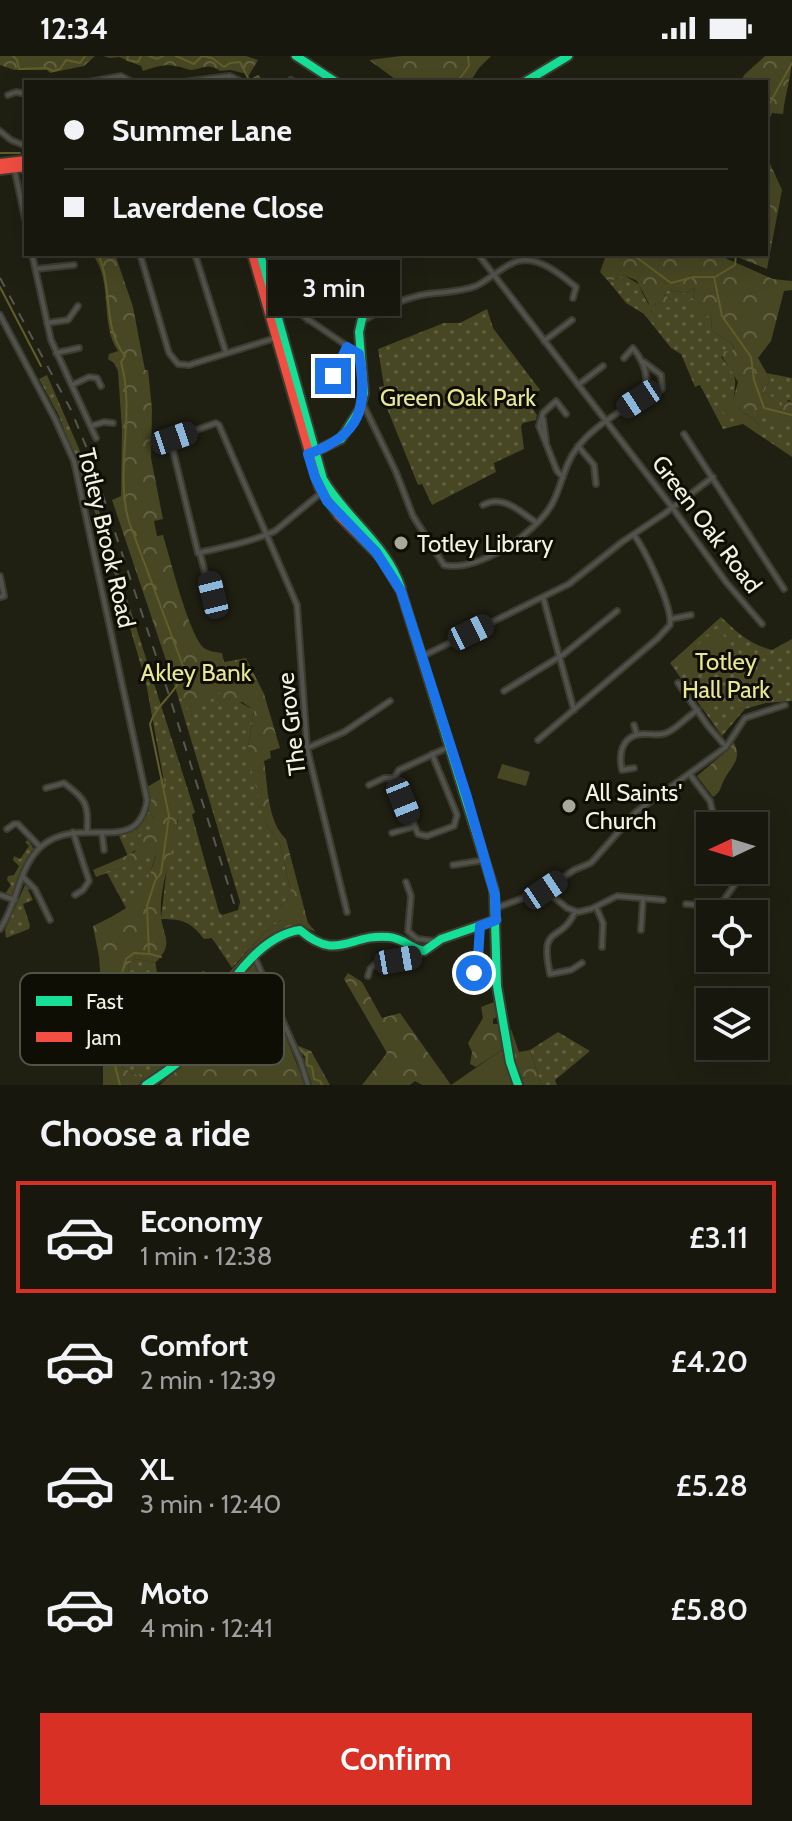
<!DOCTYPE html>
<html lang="en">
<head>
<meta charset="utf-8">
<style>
	:root { --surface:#17170e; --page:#24241c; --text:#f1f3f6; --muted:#9e9f9e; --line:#36362e; --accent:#d93025 }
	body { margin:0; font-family:Cabin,sans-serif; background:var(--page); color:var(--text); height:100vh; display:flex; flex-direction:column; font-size:30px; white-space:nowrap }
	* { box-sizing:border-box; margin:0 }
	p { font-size:26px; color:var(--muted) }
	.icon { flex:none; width:44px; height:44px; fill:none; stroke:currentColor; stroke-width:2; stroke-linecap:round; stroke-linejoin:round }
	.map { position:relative; height:1029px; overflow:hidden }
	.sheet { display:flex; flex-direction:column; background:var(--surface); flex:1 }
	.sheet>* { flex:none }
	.guide { position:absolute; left:24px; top:24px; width:744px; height:176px; border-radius:0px; box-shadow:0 8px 32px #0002,0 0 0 2px var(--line); display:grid; align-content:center; height:176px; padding:0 40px; background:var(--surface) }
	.needle { width:52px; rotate:266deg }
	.fabs { position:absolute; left:696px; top:756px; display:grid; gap:16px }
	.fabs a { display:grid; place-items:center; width:72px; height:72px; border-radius:0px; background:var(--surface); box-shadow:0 8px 32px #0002,0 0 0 2px var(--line); font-size:40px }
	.end { position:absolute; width:36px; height:36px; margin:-18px; border:10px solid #1a73e8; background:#fff; box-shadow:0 0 0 4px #fff }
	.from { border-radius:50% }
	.bubble { position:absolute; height:56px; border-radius:0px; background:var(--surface); box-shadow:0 8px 32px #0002,0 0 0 2px var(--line); font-size:26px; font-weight:600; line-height:56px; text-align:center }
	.car { position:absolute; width:24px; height:48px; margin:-24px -12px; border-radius:10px; box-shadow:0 0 6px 2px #0007; background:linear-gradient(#222 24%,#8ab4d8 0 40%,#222 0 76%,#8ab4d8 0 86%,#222 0) }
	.guide b { display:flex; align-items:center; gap:28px; height:76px; font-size:30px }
	.guide b+b { border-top:2px solid var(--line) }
	.guide i { width:20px; height:20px; background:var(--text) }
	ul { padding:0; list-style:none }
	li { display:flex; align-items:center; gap:24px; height:112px; margin:0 16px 12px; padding:0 24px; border:4px solid transparent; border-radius:0px }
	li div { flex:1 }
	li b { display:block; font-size:30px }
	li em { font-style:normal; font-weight:600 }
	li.active { border-color:var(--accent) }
	li>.icon { width:72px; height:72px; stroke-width:1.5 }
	h2 { padding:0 40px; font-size:36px; line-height:96px }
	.button { display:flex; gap:16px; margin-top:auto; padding:16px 40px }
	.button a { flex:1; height:92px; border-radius:0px; background:var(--accent); color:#fff; font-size:32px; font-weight:600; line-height:92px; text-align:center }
	.status { display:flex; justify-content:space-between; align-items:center; height:56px; padding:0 40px; background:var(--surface); direction:ltr }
	.status svg { height:22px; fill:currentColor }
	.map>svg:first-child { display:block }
</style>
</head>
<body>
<div class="status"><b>12:34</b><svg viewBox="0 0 49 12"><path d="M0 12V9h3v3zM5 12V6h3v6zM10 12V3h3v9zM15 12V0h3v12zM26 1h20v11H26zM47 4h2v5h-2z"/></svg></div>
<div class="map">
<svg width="792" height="1029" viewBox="0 0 792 1029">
	<defs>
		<pattern id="grass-dots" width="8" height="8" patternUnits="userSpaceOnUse" patternTransform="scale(2)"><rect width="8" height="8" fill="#474723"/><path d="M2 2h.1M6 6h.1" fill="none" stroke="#626243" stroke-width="1.8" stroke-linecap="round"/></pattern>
		<pattern id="forest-crowns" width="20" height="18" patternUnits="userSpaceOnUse" patternTransform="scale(2)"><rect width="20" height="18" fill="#474723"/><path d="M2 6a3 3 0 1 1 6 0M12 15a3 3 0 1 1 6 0" fill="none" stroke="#626243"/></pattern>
	</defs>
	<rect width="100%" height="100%" fill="#1f1f12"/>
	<g fill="url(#grass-dots)">
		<path d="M624 219 640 229C641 239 649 245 651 256L656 247 675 245 664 239 668 234 685 237 695 232 693 244 684 247C694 250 700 258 711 261L712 275 731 287 734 291 731 296 721 301C737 320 737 321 733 345L752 374 761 372 754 363 738 353 745 351 777 366 786 364 792 366V401L743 368 723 373 700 329 695 331 681 298 671 292 644 258 626 247 609 226Z"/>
		<path d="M487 253 493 272 540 334 527 345 537 359 536 364 523 367 521 370 524 393 494 407 496 416 432 449 422 428 418 429 380 335 379 331 384 330 378 293 444 267H460Z"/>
		<path d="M766 317 792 322V345L788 344 784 352H780L775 343 764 336 770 323Z"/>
		<path d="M47 319 80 395 195 756 192 759 219 856 222 859 238 854 240 846 176 634 219 635 254 654 248 691 267 770 280 788 291 837 281 851V864L264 877 232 912 212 882 204 883C191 866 183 863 161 863L167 810 178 765 166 737 146 627 103 478 59 360 39 323Z"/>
		<path d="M721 561C738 577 749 588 772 594L792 583V645L766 647 745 653 722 680 670 607Z"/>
		<path d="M149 755 156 766V777L128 800 119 780 137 773Z"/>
		<path d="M28 784 34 793 24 811 15 837 12 840 5 838 11 829 7 824 8 820 14 819 19 810 13 804 14 800 20 803 29 790 25 786Z"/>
		<path d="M156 798 145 833 127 854 107 817Z"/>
		<path d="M25 829 31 832 28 834 33 844 23 848 30 869 29 873 6 882 5 874Z"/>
		<path d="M137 903 155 907 161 932 207 968 189 993 140 1029 143 1022 121 1011C129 987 143 966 149 941L139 939 129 933 127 923 129 907Z"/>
		<path d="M558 976 590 995 555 1024 557 1029H541L530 994Z"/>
	</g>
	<g fill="url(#forest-crowns)">
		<path d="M0 0H95L84 10 50 17 47 14H14L0 9Z"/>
		<path d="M103 0H246L258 4 248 21 247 18 230 14 220 15C207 6 204 13 190 14 169 7 164 8 143 15L141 10 119 1 110 2Z"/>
		<path d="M401 0H491L479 12 470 26H399L369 4Z"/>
		<path d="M765 0H792C792 19 785 38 783 58L772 57 766 71V26H741L744 19Z"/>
		<path d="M766 99 782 134 767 213 730 198H766Z"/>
		<path d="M92 198H115L133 251 145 314H148L152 353 151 402 163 463 154 465 157 480 163 479C170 502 189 579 204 592 210 596 216 596 222 597L224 606 246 602 264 638 280 692 270 695 271 702 264 705C268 730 267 765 286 783L308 867 316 876 303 871 291 870 273 880 228 925 209 966 189 949 206 923 226 920 264 877 281 864V851L291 837 280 788 267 770 249 706 248 691 254 654 242 646 229 649 219 636 208 647 189 657 181 635 176 634 112 444 121 440 122 374 118 315 114 307 108 303 109 298 118 295C99 267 114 225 92 198Z"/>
		<path d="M595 198H716L773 223 792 225V234L784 235 771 285 758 302 770 323 764 336 778 344 781 352H784V346L792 345V366C784 363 779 368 771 365 758 362 751 350 738 353L754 363 761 372 759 377 752 374 740 358 734 360 723 357 722 351 733 344 738 326 720 297 725 295 731 296 734 291 731 287 712 275 711 261C701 258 690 252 683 246L693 244 695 232 685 237 668 234 664 239 675 245 673 251 661 252 656 247 651 256 645 252 649 248 637 225 624 219 609 226 600 216 605 202Z"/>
		<path d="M733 685C743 703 732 709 724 724 720 732 721 736 713 741L697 720 729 693Z"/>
		<path d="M164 721C166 736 174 745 178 759 176 792 159 826 161 860 163 882 175 887 155 907L137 903 129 907 127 923 129 933 139 939 149 940C143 966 129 986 121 1011L143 1022 139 1029H103V1002L109 986 102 973 70 970 103 957 99 901 93 870C135 850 142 844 156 799L96 821 93 814 135 796 136 784 145 776 156 777V766L149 755 147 731Z"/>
		<path d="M254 908 258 911 305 1029H160C171 1017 187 1008 197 994 216 966 227 930 254 908Z"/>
		<path d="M348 917 362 926 382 962 400 957 451 1029H422L415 1025 410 1029H362L387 997 344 923Z"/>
		<path d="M494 946 497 961 493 963V968H499L503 993 476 1011 470 1008 472 996 468 987 483 962 481 951Z"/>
		<path d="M511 973 519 996 530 994 541 1029H524C518 1012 505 990 511 973Z"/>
		<path d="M294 988 311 995 330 1029H312L304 1008 305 1000 298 996Z"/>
	</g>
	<g fill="#474723">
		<path d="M717 572 732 589 695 622 680 605Z"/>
		<path d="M502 708 530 716 526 730 497 722Z"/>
		<path d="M503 993 514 1029H451Z"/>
	</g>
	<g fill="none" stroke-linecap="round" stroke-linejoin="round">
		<g stroke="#605f2b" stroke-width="2">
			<path d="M13 0 17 4 19 13 47 12 53 15 60 13 66 4 80 7 85 0"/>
			<path d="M128 0 127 4 138 6 141 0"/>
			<path d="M149 0 157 3 163 0"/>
			<path d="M176 0 194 8 202 0 212 2 224 11 230 7 240 6 248 22 251 24 258 20 262 26"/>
			<path d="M457 26 469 10 468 0"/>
			<path d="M766 54 792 7"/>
			<path d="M0 97H20"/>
			<path d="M98 198C113 230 102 272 125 300L121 306C136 358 114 414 129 466L183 610C182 636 157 645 150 668L169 760 161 817 155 825 147 850 149 898 134 897 126 903 119 927 122 938 140 951 138 963 114 1006 120 1029"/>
			<path d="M611 198H613"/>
			<path d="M632 198 671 227 694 221H714L722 260 751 301 754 324 764 352 792 359"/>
			<path d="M715 221 735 209 736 198"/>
			<path d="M0 231 41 310"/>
			<path d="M150 898 161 901"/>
			<path d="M203 916 222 931"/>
			<path d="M231 934 261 947 272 948"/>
			<path d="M278 949 282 958"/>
			<path d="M295 989 307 999V1009L312 1011 314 1023 320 1025 322 1029"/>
		</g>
		<g stroke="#3c3c30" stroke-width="8">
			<g id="street">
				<path d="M291 24 295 26"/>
				<path d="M89 26 121 20 132 26"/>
				<path d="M184 26 230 20 242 26"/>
				<path d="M8 39 16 36 26 38"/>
				<path d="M0 75 11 84 26 90"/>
				<path d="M13 107 26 167"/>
				<path d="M32 198 51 284 96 382"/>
				<path d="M140 198 169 297 178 308 189 309 285 279"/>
				<path d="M195 198 226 297"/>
				<path d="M334 198 373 215"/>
				<path d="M478 198 672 451 726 526 762 568"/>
				<path d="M292 199V198"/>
				<path d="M36 213 74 209"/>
				<path d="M284 247 359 298"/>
				<path d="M0 259 55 363 74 405 147 744C138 802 82 758 43 789 18 809 18 848 0 873"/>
				<path d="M308 264 314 224 323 198"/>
				<path d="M363 265C383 252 403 242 427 238 443 236 461 236 476 230 493 222 508 204 526 204 545 205 562 220 576 231L573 242"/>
				<path d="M47 267 68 264 78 250"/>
				<path d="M544 285 572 264"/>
				<path d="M56 297 79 292"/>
				<path d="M72 329 89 321 97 322 101 330"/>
				<path d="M578 329 603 310"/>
				<path d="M334 335V314L347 291"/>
				<path d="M639 343 653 339 662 333 661 319 644 306"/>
				<path d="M363 348 396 416 413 460 444 509C478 517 536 477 552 448 562 430 564 408 577 392 588 377 604 366 619 356 625 352 635 348 639 342 653 325 644 306 633 292L624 302"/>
				<path d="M543 363 546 385"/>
				<path d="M91 370 104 366 113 367"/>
				<path d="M684 378 784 533"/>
				<path d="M578 390 594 409 596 428"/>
				<path d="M563 421 557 415 539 370 543 357 556 345 566 358"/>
				<path d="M327 432 275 475C251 486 224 491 198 497L171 386 174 382 216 367 219 369 297 549 307 692 347 856"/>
				<path d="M483 449C504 438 520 456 537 467"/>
				<path d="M200 497 212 545"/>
				<path d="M0 520 4 540 0 541"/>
				<path d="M543 541 574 654"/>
				<path d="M671 563 691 559"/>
				<path d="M423 600 569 528 622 486 664 458 713 421"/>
				<path d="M678 627 708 670 726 691"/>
				<path d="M504 635 564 598 617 555"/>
				<path d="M634 669 637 679"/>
				<path d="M538 684 657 583 670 569C673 551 645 494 634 479"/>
				<path d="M307 692 344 676 390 645"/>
				<path d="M634 712 622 714C618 696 623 677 646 678 653 678 659 680 666 677 677 673 687 660 698 654"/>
				<path d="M691 720 710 745 716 770"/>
				<path d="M394 722 418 778 427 780 454 770 457 759 432 698"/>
				<path d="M394 722 399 714 451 690"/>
				<path d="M369 729 384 722H394"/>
				<path d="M46 732 64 727C86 743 89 749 87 775"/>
				<path d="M7 773 14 768H18L40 791"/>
				<path d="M73 776 89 825 83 834 75 839"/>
				<path d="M102 777 104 794"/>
				<path d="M392 777 413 771"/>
				<path d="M701 796 710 790"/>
				<path d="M453 809 485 804"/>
				<path d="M23 821 35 833 50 864"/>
				<path d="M406 826 411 840 408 875 417 883 435 885"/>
				<path d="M545 834 567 852 578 856 591 853 617 840 663 844"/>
				<path d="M0 839 15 844"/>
				<path d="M686 848 719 851"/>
				<path d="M596 851 603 867 602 891"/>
				<path d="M496 852 545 834 574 814 591 807 636 756 726 691 745 662 785 649"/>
				<path d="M575 856C560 889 539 866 550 918L571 914 582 907"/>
				<path d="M719 858C720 842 738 831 741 814"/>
				<path d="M641 874 643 843"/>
				<path d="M255 902 300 1004 308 1029"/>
				<path d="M368 920 370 913 375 908 418 900 423 896"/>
				<path d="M475 920 473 913 478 902 480 870"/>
			</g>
		</g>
		<g stroke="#3c3c30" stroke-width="12">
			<g id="fast">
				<path d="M296 0 336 26"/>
				<path d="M525 26 568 0"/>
				<path d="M260 198 323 423C346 463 386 487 401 532"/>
				<path d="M312 397 341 383 360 353 364 337 359 276 377 198"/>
				<path d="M362 483 381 502 401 535 494 834 497 930 510 1006 518 1029"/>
				<path d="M146 1029C163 1018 181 1006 195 990 205 977 211 961 219 947 235 917 265 879 300 874 338 907 350 877 389 881 402 882 411 892 424 895L441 883 496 864"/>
			</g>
		</g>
		<g stroke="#3c3c30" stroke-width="12">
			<g id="jam">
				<path d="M0 107 26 104"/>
				<path d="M0 114 26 111"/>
				<path d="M252 198 319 431 339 460 362 483"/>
			</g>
		</g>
		<use href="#street" stroke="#51524b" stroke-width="4"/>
		<use href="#fast" stroke="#16e098" stroke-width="8"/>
		<use href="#jam" stroke="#f24e42" stroke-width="8"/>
		<path stroke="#57574f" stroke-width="2" stroke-dasharray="10 10" stroke-linecap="butt" d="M0 222 71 354 88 395 170 642 236 854"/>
	</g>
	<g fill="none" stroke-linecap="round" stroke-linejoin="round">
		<path stroke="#1a73e8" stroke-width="10" d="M333 320 347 291 359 298C368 351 362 379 308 398L315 421 327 445 376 496 401 535 467 741 495 839 496 864 480 870 478 902 474 908V917"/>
	</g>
	<g fill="#a8a99a" stroke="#0e0e04" stroke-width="3">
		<circle cx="401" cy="487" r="8"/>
		<circle cx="569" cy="750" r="8"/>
	</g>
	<g text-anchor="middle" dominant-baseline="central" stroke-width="6" stroke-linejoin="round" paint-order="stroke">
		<g font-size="24" fill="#e8e894" stroke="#0e0e04">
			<text x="458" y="341">Green Oak Park</text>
			<text x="726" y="605">Totley<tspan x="726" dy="28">Hall Park</tspan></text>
			<text x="196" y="616">Akley Bank</text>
		</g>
		<g font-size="24" fill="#f2f3e3" stroke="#0e0e04">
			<text transform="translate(707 468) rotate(53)">Green Oak Road</text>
			<text transform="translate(107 482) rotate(77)">Totley Brook Road</text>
			<text transform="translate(291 668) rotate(-97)">The Grove</text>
		</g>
		<g font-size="24" fill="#f2f3e3" stroke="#0e0e04" text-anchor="start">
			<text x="417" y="487">Totley Library</text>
			<text x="585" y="736">All Saints'<tspan x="585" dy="28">Church</tspan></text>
		</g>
	</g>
	<rect x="20" y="917" width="264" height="92" rx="12" fill="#0e0e04" stroke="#525347" stroke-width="2"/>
	<rect x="36" y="940" width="36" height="10" fill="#16e098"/>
	<rect x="36" y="976" width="36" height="10" fill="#f24e42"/>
	<g font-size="22" fill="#f2f3e3">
		<text x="86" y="953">Fast</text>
		<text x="86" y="989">Jam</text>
	</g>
</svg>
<div class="fabs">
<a><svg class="needle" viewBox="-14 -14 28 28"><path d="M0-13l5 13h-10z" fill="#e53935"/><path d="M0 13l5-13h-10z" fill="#9e9f9e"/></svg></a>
<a><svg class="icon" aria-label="locate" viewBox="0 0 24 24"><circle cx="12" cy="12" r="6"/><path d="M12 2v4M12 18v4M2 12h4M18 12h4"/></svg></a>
<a><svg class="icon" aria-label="layers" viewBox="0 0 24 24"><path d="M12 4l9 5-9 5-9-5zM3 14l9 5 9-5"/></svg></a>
</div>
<i class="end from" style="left:474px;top:917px"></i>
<i class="end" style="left:333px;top:320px"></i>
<div class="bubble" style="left:268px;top:204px;width:132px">3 min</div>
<i class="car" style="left:639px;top:343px;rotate:237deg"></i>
<i class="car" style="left:174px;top:382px;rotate:71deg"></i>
<i class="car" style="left:213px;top:539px;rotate:346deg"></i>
<i class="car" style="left:471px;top:576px;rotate:64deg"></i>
<i class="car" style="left:403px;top:745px;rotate:158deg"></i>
<i class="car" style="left:545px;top:834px;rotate:56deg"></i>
<i class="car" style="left:398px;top:904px;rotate:80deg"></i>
<div class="guide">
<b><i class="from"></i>Summer Lane</b>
<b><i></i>Laverdene Close</b>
</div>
</div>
<section class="sheet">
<h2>Choose a ride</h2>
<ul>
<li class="active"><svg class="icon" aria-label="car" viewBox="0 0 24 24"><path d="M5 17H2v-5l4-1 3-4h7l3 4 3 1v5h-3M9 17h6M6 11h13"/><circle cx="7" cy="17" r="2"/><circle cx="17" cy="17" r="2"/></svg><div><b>Economy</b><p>1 min · 12:38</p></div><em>£3.11</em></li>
<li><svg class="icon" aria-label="car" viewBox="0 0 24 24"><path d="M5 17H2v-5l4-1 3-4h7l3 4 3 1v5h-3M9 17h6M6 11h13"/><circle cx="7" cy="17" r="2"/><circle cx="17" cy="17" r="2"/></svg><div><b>Comfort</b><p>2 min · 12:39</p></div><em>£4.20</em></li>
<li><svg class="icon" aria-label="car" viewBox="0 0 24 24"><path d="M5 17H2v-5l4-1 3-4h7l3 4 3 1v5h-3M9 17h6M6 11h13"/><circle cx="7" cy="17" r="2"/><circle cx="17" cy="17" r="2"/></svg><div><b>XL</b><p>3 min · 12:40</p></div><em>£5.28</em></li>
<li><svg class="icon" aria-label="car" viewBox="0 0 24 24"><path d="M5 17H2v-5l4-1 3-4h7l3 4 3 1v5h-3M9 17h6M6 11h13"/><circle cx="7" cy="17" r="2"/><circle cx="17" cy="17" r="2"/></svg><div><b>Moto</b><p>4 min · 12:41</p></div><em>£5.80</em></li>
</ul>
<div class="button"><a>Confirm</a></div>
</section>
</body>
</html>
